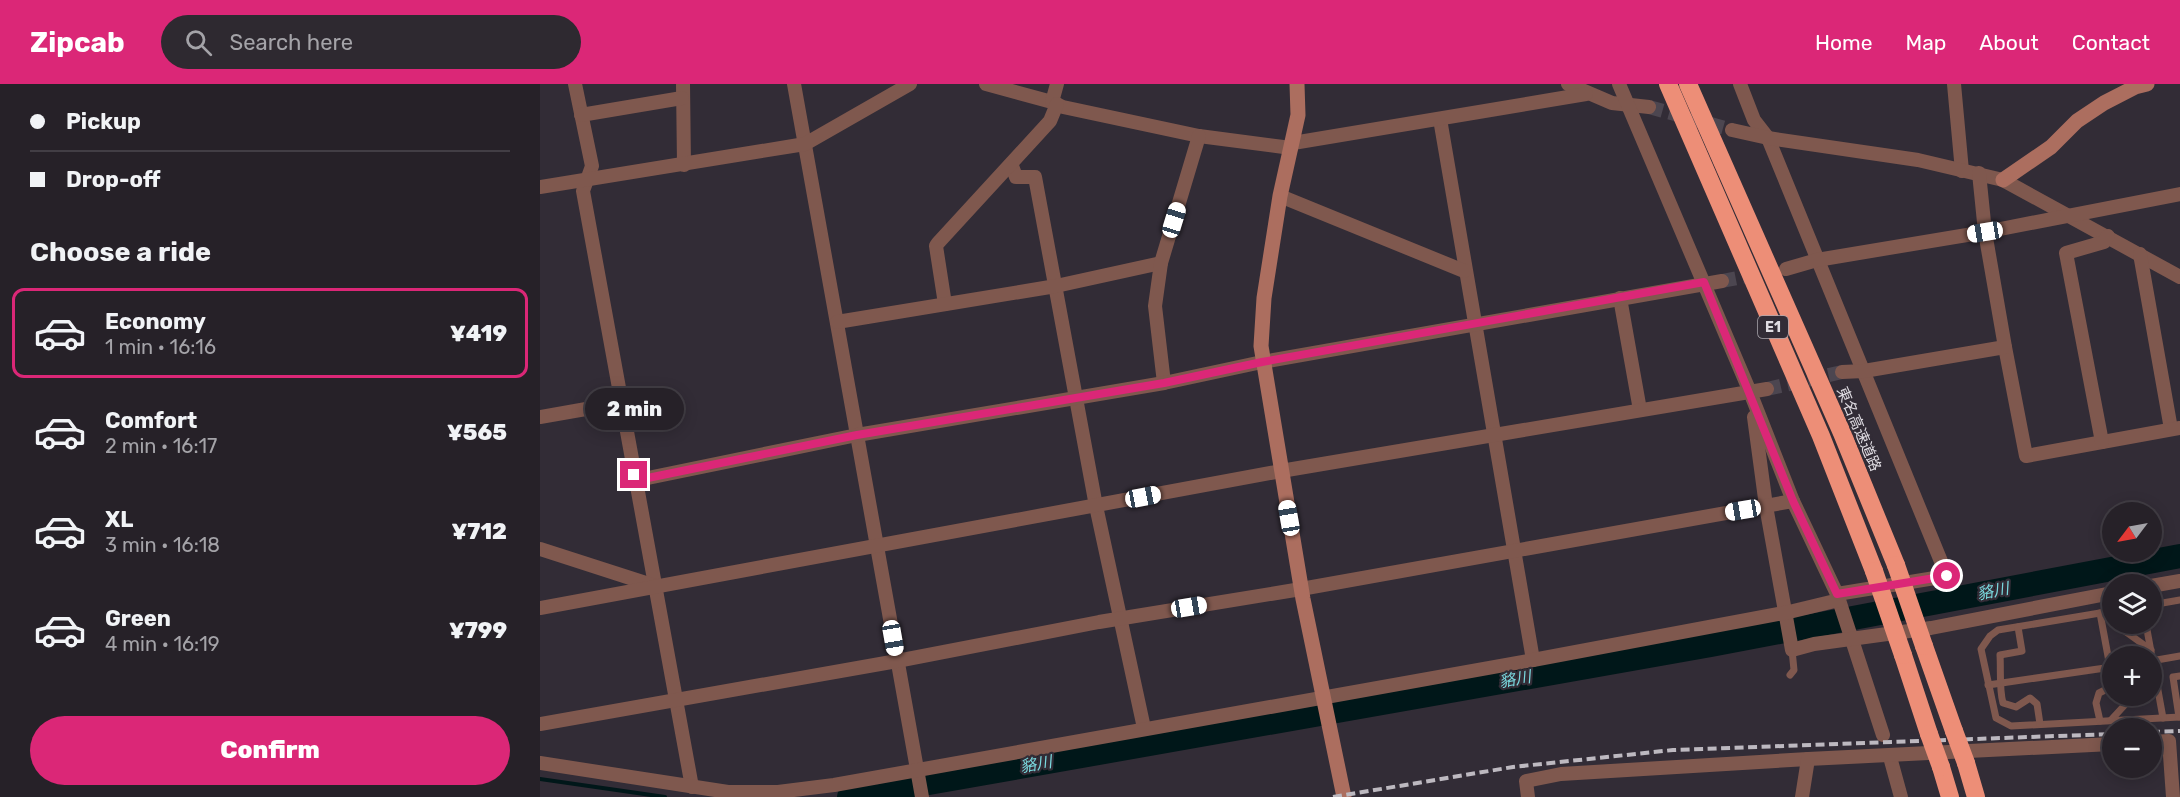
<!DOCTYPE html>
<html lang="en">
<head>
<meta charset="utf-8">
<style>
	:root { --surface:#262128; --page:#2e2930; --text:#f1f3f6; --muted:#a4a3a8; --line:#423e45; --accent:#db2777 }
	body { margin:0; font-family:Rubik,"Noto Sans JP",sans-serif; background:var(--page); color:var(--text); height:100vh; display:flex; flex-direction:column; font-size:22px; white-space:nowrap }
	* { box-sizing:border-box; margin:0 }
	p { font-size:20px; color:var(--muted) }
	.icon { flex:none; width:33px; height:33px; fill:none; stroke:currentColor; stroke-width:2; stroke-linecap:round; stroke-linejoin:round }
	.map { position:relative; flex:1; overflow:hidden }
	.sheet { display:flex; flex-direction:column; background:var(--surface); width:540px }
	.sheet>* { flex:none }
	.banner { display:grid; align-content:center; height:132px; padding:0 30px; background:var(--surface) }
	.needle { width:39px; rotate:238deg }
	.controls { position:absolute; left:1562px; top:418px; display:grid; gap:12px }
	.controls a { display:grid; place-items:center; width:60px; height:60px; border-radius:50%; background:var(--surface); box-shadow:0 3px 15px #0003,0 0 0 2px var(--line); font-size:30px }
	.end { position:absolute; width:27px; height:27px; margin:-14px; border:8px solid #db2777; background:#fff; box-shadow:0 0 0 3px #fff }
	.from { border-radius:50% }
	.bubble { position:absolute; height:42px; border-radius:21px; background:var(--surface); box-shadow:0 3px 15px #0003,0 0 0 2px var(--line); font-size:20px; font-weight:800; line-height:42px; text-align:center }
	.car { position:absolute; width:18px; height:36px; margin:-18px -9px; border-radius:8px; box-shadow:0 0 4px 2px #0007; background:linear-gradient(#fff 24%,#345 0 40%,#fff 0 76%,#345 0 86%,#fff 0) }
	.banner b { display:flex; align-items:center; gap:21px; height:57px; font-size:22px }
	.banner b+b { border-top:2px solid var(--line) }
	.banner i { width:15px; height:15px; background:var(--text) }
	ul { padding:0; list-style:none }
	li { display:flex; align-items:center; gap:18px; height:90px; margin:0 12px 9px; padding:0 18px; border:3px solid transparent; border-radius:12px }
	li div { flex:1 }
	li b { display:block; font-size:22px }
	li em { font-style:normal; font-weight:800 }
	li.selected { border-color:var(--accent) }
	li>.icon { width:54px; height:54px; stroke-width:1.5 }
	h2 { padding:0 30px; font-size:27px; line-height:72px }
	.cta { display:flex; gap:12px; margin-top:auto; padding:12px 30px }
	.cta a { flex:1; height:69px; border-radius:36px; background:var(--accent); color:#fff; font-size:24px; font-weight:800; line-height:69px; text-align:center }
	header { display:flex; align-items:center; gap:36px; box-sizing:border-box; height:84px; padding:0 30px; background:var(--accent); color:#fff }
	header strong { font-size:28px }
	nav { display:flex; gap:33px; margin-inline-start:auto; font-size:21px }
	.search { width:420px; height:54px; background:var(--page); display:flex; align-items:center; gap:15px; box-sizing:border-box; padding:0 21px; border-radius:33px; color:var(--muted); font-size:22px }
	main { display:flex; flex:1; min-height:0 }
	.map>svg:first-child { display:block }
</style>
</head>
<body>
<header>
<strong>Zipcab</strong>
<div class="search"><svg class="icon" aria-label="search" viewBox="0 0 24 24"><circle cx="10" cy="10" r="6"/><path d="M15 15l6 6"/></svg>Search here</div>
<nav><a>Home</a><a>Map</a><a>About</a><a>Contact</a></nav>
</header>
<main>
<section class="sheet">
<div class="banner">
<b><i class="from"></i>Pickup</b>
<b><i></i>Drop-off</b>
</div>
<h2>Choose a ride</h2>
<ul>
<li class="selected"><svg class="icon" aria-label="car" viewBox="0 0 24 24"><path d="M5 17H2v-5l4-1 3-4h7l3 4 3 1v5h-3M9 17h6M6 11h13"/><circle cx="7" cy="17" r="2"/><circle cx="17" cy="17" r="2"/></svg><div><b>Economy</b><p>1 min · 16:16</p></div><em>¥419</em></li>
<li><svg class="icon" aria-label="car" viewBox="0 0 24 24"><path d="M5 17H2v-5l4-1 3-4h7l3 4 3 1v5h-3M9 17h6M6 11h13"/><circle cx="7" cy="17" r="2"/><circle cx="17" cy="17" r="2"/></svg><div><b>Comfort</b><p>2 min · 16:17</p></div><em>¥565</em></li>
<li><svg class="icon" aria-label="car" viewBox="0 0 24 24"><path d="M5 17H2v-5l4-1 3-4h7l3 4 3 1v5h-3M9 17h6M6 11h13"/><circle cx="7" cy="17" r="2"/><circle cx="17" cy="17" r="2"/></svg><div><b>XL</b><p>3 min · 16:18</p></div><em>¥712</em></li>
<li><svg class="icon" aria-label="car" viewBox="0 0 24 24"><path d="M5 17H2v-5l4-1 3-4h7l3 4 3 1v5h-3M9 17h6M6 11h13"/><circle cx="7" cy="17" r="2"/><circle cx="17" cy="17" r="2"/></svg><div><b>Green</b><p>4 min · 16:19</p></div><em>¥799</em></li>
</ul>
<div class="cta"><a>Confirm</a></div>
</section>
<div class="map">
<svg width="1640" height="713" viewBox="0 0 1640 713">
	<rect width="100%" height="100%" fill="#322c36"/>
	<g fill="none" stroke-linecap="round" stroke-linejoin="round">
		<path stroke="#001719" stroke-width="4" d="M0 695 125 713"/>
		<path stroke="#001719" stroke-width="24" d="M309 713 1171 561 1640 472"/>
		<g stroke="#4c4650" stroke-width="14" stroke-dasharray="14 7" stroke-linecap="butt">
			<path d="M1109 23 1192 46"/>
			<path d="M1182 197 1218 190"/>
			<path d="M1227 305 1302 288"/>
		</g>
		<g stroke="#7f584e" stroke-width="7">
			<path d="M1611 521 1640 516"/>
			<path d="M1572 527 1458 546 1450 552 1441 565 1456 634 1471 642 1640 633"/>
			<path d="M1560 529 1570 583"/>
			<path d="M1575 540 1611 566"/>
			<path d="M1606 540 1623 634"/>
			<path d="M1478 543 1482 567 1460 571C1461 586 1459 605 1463 619L1476 623 1490 614 1497 620 1500 640"/>
			<path d="M1611 577 1640 572"/>
			<path d="M1250 591 1254 586 1252 566"/>
			<path d="M1448 601 1572 583"/>
			<path d="M1639 633 1633 593 1640 592"/>
			<path d="M1571 636 1593 612"/>
			<path d="M1560 637 1556 619 1559 609 1567 605 1572 606"/>
		</g>
		<g stroke="#7f584e" stroke-width="14">
			<path d="M35 0 52 82 43 107 152 703"/>
			<path d="M143 0 144 81"/>
			<path d="M254 0 382 713"/>
			<path d="M446 0 512 18 523 23 659 52 751 64"/>
			<path d="M1028 0 1072 19 1109 23"/>
			<path d="M1079 0 1210 308 1253 417 1297 510 1343 651"/>
			<path d="M1200 0 1214 36 1228 54 1407 492 1297 510"/>
			<path d="M1414 0 1422 87"/>
			<path d="M512 18 517 0"/>
			<path d="M41 31 142 14"/>
			<path d="M900 35 993 576"/>
			<path d="M1192 46 1228 54 1378 76 1463 96 1640 193"/>
			<path d="M753 59 1046 10"/>
			<path d="M472 82 476 93H495L556 422 604 644"/>
			<path d="M0 103 265 60 370 0"/>
			<path d="M740 112 924 187"/>
			<path d="M1600 170 1631 345"/>
			<path d="M1246 185 1277 176 1445 148 1640 110"/>
			<path d="M1080 214 1100 326"/>
			<path d="M405 220 396 162 398 159 510 37 517 20"/>
			<path d="M297 238 516 202 621 179"/>
			<path d="M1465 263 1486 372 1640 344"/>
			<path d="M1302 288 1324 287 1465 263 1445 148 1439 89"/>
			<path d="M624 299 615 222 621 179 659 52"/>
			<path d="M0 333 80 319"/>
			<path d="M1214 333 1226 422 1252 566 1274 560 1391 544 1572 509"/>
			<path d="M1562 358 1526 169 1564 158 1568 152"/>
			<path d="M98 396 317 351 624 299 722 278 1182 197"/>
			<path d="M0 465 115 502"/>
			<path d="M1611 502 1640 497"/>
			<path d="M0 524 741 387 1227 305"/>
			<path d="M0 640 357 577 559 538 761 505 1253 417"/>
			<path d="M1611 658 1629 657 1633 713"/>
			<path d="M1350 673 1361 713"/>
			<path d="M0 679 188 708H238L294 701 993 576 1249 528 1299 516"/>
			<path d="M988 713 986 697 1021 690 1268 675"/>
			<path d="M1262 713 1268 675 1572 660"/>
		</g>
		<g stroke="#ac6e5f" stroke-width="15">
			<path d="M757 0 758 31 740 112 724 214 721 262 763 515 804 713"/>
			<path d="M1463 96 1511 63 1537 37 1564 19 1595 3 1607 0"/>
		</g>
		<g stroke="#ed8e77" stroke-width="18">
			<path d="M1128 0 1281 352 1334 487"/>
			<path d="M1148 0 1302 349 1356 481"/>
			<path d="M1384 562 1414 647"/>
			<path d="M1363 571 1389 650"/>
			<path d="M1426 679 1436 713"/>
			<path d="M1401 683 1410 713"/>
		</g>
		<g stroke="#bdb9c0" stroke-width="4" stroke-dasharray="9 4.5" stroke-linecap="butt">
			<path d="M1611 648 1640 647"/>
			<path d="M793 713 973 683 1133 666 1572 650"/>
		</g>
		<g stroke="#ed8e77" stroke-width="18">
			<path d="M1356 481 1384 562"/>
			<path d="M1334 487 1363 571"/>
			<path d="M1414 647 1426 679"/>
			<path d="M1389 650 1401 683"/>
		</g>
	</g>
	<g fill="none" stroke-linecap="round" stroke-linejoin="round">
		<path stroke="#db2777" stroke-width="8" d="M94 391 98 396 317 351 624 299 722 278 1164 198 1253 417 1297 510 1407 492"/>
	</g>
	<g text-anchor="middle" dominant-baseline="central" stroke-width="4.5" stroke-linejoin="round" paint-order="stroke">
		<rect fill="#322c36" stroke="#aba7ae" stroke-width="1.5" x="1218" y="232" width="30" height="22" rx="4.5"/>
		<g font-size="14" font-weight="bold" fill="#dfdce2">
			<text x="1233" y="243">E1</text>
		</g>
		<g font-size="15" fill="#dfdce2" stroke="#322c36">
			<text transform="translate(1319 345) rotate(67)">東名高速道路</text>
		</g>
		<g font-size="16" font-style="italic" fill="#7ad9df" stroke="#322c36">
			<text transform="translate(1453 507) rotate(-11)">貉川</text>
			<text transform="translate(975 595) rotate(-10)">貉川</text>
			<text transform="translate(496 680) rotate(-10)">貉川</text>
		</g>
	</g>
</svg>
<div class="controls">
<a><svg class="needle" viewBox="-14 -14 28 28"><path d="M0-13l5 13h-10z" fill="#e53935"/><path d="M0 13l5-13h-10z" fill="#a4a3a8"/></svg></a>
<a><svg class="icon" aria-label="layers" viewBox="0 0 24 24"><path d="M12 4l9 5-9 5-9-5zM3 14l9 5 9-5"/></svg></a>
<a>+</a>
<a>−</a>
</div>
<i class="end from" style="left:1407px;top:492px"></i>
<i class="end" style="left:94px;top:391px"></i>
<div class="bubble" style="left:45px;top:304px;width:99px">2 min</div>
<i class="car" style="left:634px;top:136px;rotate:17deg"></i>
<i class="car" style="left:1445px;top:148px;rotate:261deg"></i>
<i class="car" style="left:603px;top:413px;rotate:79deg"></i>
<i class="car" style="left:1203px;top:426px;rotate:260deg"></i>
<i class="car" style="left:749px;top:434px;rotate:350deg"></i>
<i class="car" style="left:649px;top:523px;rotate:81deg"></i>
<i class="car" style="left:353px;top:554px;rotate:170deg"></i>
</div>
</main>
</body>
</html>
